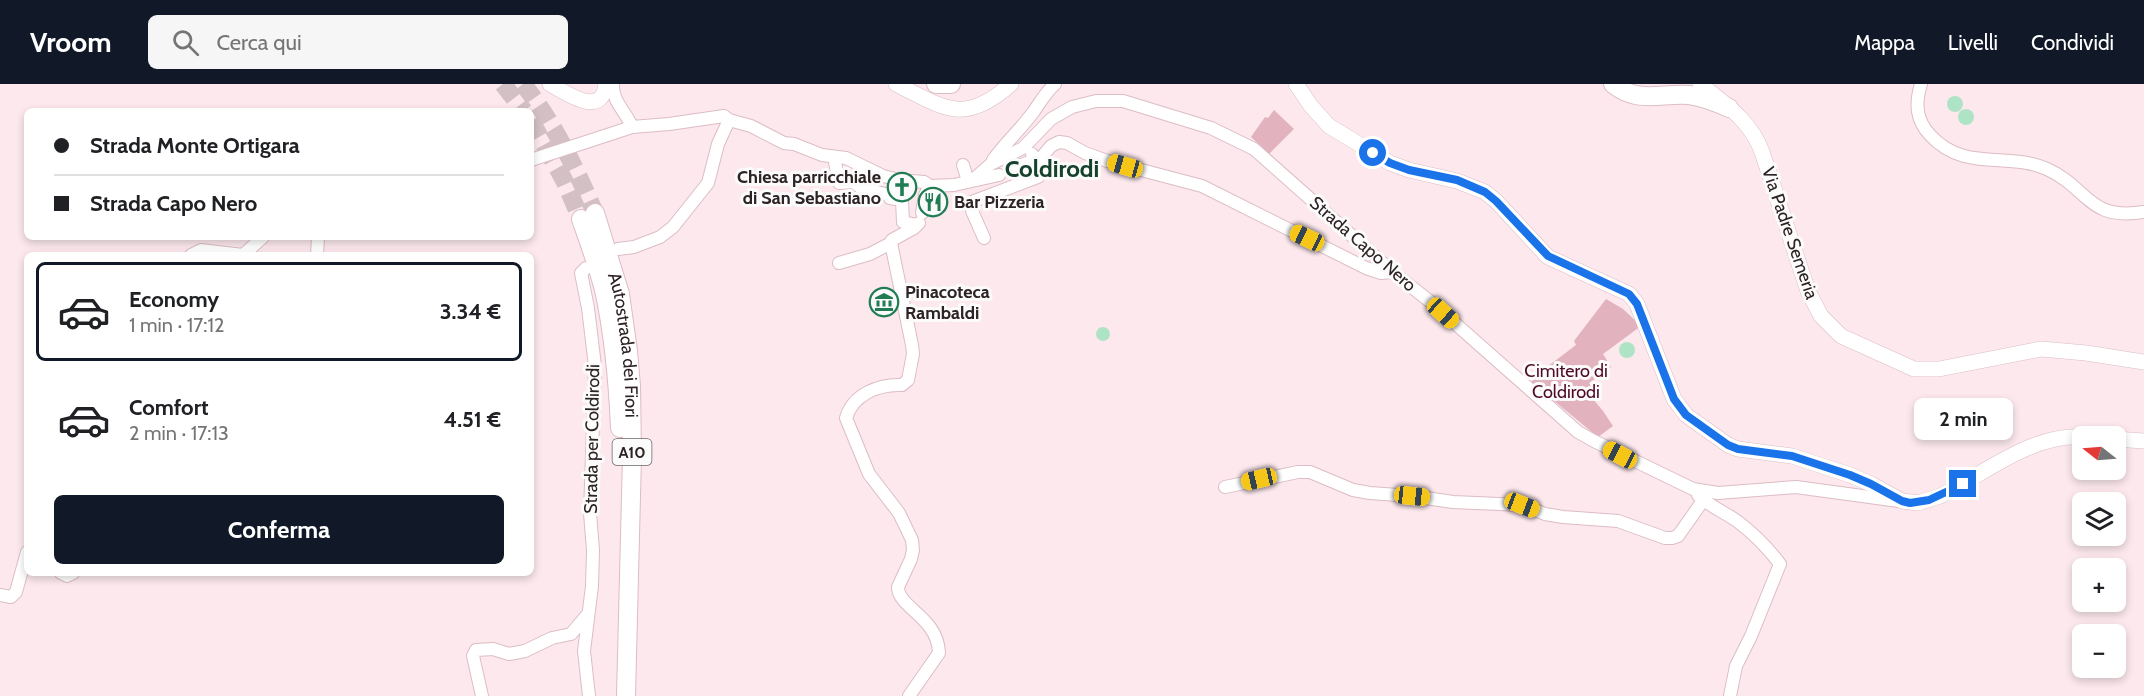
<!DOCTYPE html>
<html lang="it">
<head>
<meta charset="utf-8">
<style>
	:root { --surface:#fff; --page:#f6f6f6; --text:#202124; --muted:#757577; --line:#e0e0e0; --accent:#111827 }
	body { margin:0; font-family:Cabin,sans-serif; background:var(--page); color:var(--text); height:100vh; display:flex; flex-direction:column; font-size:22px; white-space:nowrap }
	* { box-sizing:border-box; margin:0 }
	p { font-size:20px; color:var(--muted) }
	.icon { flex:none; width:33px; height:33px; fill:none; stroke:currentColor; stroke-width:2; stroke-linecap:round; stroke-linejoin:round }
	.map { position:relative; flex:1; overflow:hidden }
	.sheet { position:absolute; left:24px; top:168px; width:510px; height:324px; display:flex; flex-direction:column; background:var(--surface); border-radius:9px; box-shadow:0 3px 9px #0003 }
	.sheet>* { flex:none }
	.top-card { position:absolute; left:24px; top:24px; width:510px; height:132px; border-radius:9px; box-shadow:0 3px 9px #0003; display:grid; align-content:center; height:132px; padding:0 30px; background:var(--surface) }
	.needle { width:39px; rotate:287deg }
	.tools { position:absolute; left:2072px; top:342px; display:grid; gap:12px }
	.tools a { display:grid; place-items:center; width:54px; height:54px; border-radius:9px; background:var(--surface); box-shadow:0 3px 9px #0003; font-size:30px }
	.end { position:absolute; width:27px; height:27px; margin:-14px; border:8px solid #1a73e8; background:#fff; box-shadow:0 0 0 3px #fff }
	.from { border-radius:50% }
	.bubble { position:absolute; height:42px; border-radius:9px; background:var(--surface); box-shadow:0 3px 9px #0003; font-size:20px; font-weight:700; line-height:42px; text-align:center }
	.car { position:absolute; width:18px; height:36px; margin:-18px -9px; border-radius:8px; box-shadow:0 0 4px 2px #0007; background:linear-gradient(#f5c518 24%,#345 0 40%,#f5c518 0 76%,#345 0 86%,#f5c518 0) }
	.top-card b { display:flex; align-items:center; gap:21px; height:57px; font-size:22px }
	.top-card b+b { border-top:2px solid var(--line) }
	.top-card i { width:15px; height:15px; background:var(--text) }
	ul { padding:10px 0 0; list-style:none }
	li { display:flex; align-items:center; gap:18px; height:99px; margin:0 12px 9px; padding:0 18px; border:3px solid transparent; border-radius:9px }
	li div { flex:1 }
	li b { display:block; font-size:22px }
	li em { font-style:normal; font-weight:700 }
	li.selected { border-color:var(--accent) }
	li>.icon { width:54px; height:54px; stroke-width:1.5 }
	.primary-button { display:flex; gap:12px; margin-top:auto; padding:12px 30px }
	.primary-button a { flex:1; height:69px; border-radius:9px; background:var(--accent); color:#fff; font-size:24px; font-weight:700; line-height:69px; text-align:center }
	header { display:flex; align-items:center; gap:36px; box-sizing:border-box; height:84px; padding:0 30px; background:var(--accent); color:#fff }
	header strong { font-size:28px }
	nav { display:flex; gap:33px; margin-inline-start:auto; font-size:21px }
	.search { width:420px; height:54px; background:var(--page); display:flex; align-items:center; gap:15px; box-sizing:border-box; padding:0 21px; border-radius:9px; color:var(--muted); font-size:22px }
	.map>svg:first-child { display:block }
</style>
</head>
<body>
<header>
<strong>Vroom</strong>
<div class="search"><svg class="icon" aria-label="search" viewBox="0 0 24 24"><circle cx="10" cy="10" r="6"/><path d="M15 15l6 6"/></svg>Cerca qui</div>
<nav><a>Mappa</a><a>Livelli</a><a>Condividi</a></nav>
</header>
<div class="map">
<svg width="2144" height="612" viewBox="0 0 2144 612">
	<rect width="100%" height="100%" fill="#fce8ed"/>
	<g fill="#e2b2be">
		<path d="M1274 26 1294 45 1269 70 1251 53 1265 33 1268 34Z"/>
		<path d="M1606 215 1623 225 1641 242 1603 270 1611 283 1589 299 1592 303 1588 309 1603 327 1613 342 1598 353 1531 298 1543 286 1576 261 1574 257Z"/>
	</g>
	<g fill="#aee4c5">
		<circle cx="1955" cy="20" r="8"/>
		<circle cx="1966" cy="33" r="8"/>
		<circle cx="1103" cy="250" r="7"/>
		<circle cx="1627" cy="266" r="8"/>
	</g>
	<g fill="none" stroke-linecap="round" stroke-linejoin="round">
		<g stroke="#d3c0c5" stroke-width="18" stroke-dasharray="18 9" stroke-linecap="butt">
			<path d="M503 0 524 27"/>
			<path d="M523 0C554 39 575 83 595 129"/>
			<path d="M531 37 564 96 581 135"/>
		</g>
		<g stroke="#dcbdc4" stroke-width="14">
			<g id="minor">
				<path d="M613 0C612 18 626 27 632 43"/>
				<path d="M1921 0C1915 20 1916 36 1930 51 1965 89 2007 67 2047 85 2089 104 2087 137 2144 128"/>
				<path d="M834 73 839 99 854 98 861 104 889 111 890 114 902 116 903 138 917 141"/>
				<path d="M531 76 632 43 669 40 724 32 729 36 751 42 784 59 794 60 822 71 846 74 883 92 899 96 924 98 930 102 954 101 999 91"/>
				<path d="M993 76C1006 58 1022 44 1034 27 1041 17 1046 8 1055 0"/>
				<path d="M963 81 968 97"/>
				<path d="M1010 85 1041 74 1051 62 1059 58 1067 59 1085 69 1107 77 1202 102 1366 184 1381 189 1392 188"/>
				<path d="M974 95 991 80 1023 64 1051 35 1072 23 1096 17H1123L1211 44 1254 65 1395 190 1432 219 1578 348 1594 357 1693 405 1718 409 1796 403 1899 417"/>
				<path d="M969 119 1038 93 1036 76 1032 70"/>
				<path d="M972 127 984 154"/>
				<path d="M922 129 925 111 930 102"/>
				<path d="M891 159 912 261 913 270 908 296 902 301C879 300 853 310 846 334L869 390 899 429 912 456 913 466 911 475 898 503C898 524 938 533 939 569L909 612"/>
				<path d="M618 165 634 163 660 153 673 143 708 99 718 60 729 36"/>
				<path d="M191 171 201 166 243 171"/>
				<path d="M243 171 263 153"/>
				<path d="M317 171 318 153"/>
				<path d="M839 179 870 170 891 159 892 156 914 144 919 139"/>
				<path d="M586 184 581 189 588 224 595 282 590 429 593 466 592 502 584 567 589 612"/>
				<path d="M1225 403 1298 388H1310L1353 406 1370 409 1412 412 1453 418 1522 421 1545 430 1563 433 1618 437 1665 454H1672L1678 452 1709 408"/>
				<path d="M1698 411C1709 422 1724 428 1737 437 1753 449 1768 464 1780 480L1751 552 1736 582 1730 612"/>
				<path d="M61 489 67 492 73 489"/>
				<path d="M0 511 11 513 16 508 27 468"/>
				<path d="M482 612 473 572 476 566 493 565 509 570 525 567 552 554 571 550 588 530"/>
			</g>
		</g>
		<g stroke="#dcbdc4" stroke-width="16">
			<g id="major">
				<path d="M550 0C566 9 602 35 606 0"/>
				<path d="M896 0C944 24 964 42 1011 0"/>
				<path d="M1296 0 1311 22 1329 42 1390 79 1409 86 1457 97 1485 108 1496 117 1548 173 1629 210 1637 220 1674 315 1686 331 1728 361 1738 365 1792 372 1850 391 1871 400 1902 417 1918 419 1940 412C1984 390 2031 350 2082 353"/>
				<path d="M1700 0C1725 20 1751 37 1762 68L1808 207 1821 232 1841 252 1914 285H1939L2041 265 2086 269 2144 278"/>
				<path d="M2115 355 2144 357"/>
			</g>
		</g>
		<g stroke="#dcbdc4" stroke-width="20">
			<g id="highway">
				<path d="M936 0H951"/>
				<path d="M1613 0C1638 20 1660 9 1689 11 1704 13 1716 18 1729 24"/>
				<path id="s1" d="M595 129 620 210 628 267 631 302 632 372 626 612"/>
				<path d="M581 135C589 158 598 182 604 206 614 251 618 298 620 344"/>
			</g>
		</g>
		<use href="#minor" stroke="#fff" stroke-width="12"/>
		<use href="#major" stroke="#fff" stroke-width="15"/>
		<use href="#highway" stroke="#fff" stroke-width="18"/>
	</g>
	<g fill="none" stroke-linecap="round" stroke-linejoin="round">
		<path stroke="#1a73e8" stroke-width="8" d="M1373 69 1390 79 1409 86 1457 96 1485 108 1496 117 1548 172 1629 210 1637 220 1674 315 1686 331 1728 361 1738 365 1792 372 1850 391 1871 400 1902 417 1910 419 1929 416 1963 400"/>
	</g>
	<defs>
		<g id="church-ring" transform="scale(1.5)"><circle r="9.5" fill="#fbfbfb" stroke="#1f7c53" stroke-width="1.5"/><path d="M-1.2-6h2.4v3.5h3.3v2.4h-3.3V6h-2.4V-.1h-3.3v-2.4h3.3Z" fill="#1f7c53"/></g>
		<g id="restaurant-ring" transform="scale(1.5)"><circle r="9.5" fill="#fbfbfb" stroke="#1f7c53" stroke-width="1.5"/><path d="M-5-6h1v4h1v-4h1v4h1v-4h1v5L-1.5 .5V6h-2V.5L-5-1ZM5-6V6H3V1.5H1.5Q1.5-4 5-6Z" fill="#1f7c53"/></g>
		<g id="museum-ring" transform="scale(1.5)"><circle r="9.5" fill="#fbfbfb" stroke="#1f7c53" stroke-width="1.5"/><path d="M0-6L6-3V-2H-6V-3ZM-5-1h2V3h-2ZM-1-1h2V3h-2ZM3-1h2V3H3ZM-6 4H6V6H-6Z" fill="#1f7c53"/></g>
	</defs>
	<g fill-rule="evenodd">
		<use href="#church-ring" x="902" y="103"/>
		<use href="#restaurant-ring" x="933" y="118"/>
		<use href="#museum-ring" x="884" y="218"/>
	</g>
	<g text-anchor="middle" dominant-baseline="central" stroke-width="6" stroke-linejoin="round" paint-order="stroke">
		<rect fill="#fbfbfb" stroke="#6b6364" stroke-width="1.5" x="612.5" y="355" width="39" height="26" rx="4.5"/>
		<g font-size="16" font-weight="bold" fill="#2d2224">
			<text x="632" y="368">A10</text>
		</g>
		<g font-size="18" font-weight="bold" fill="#2d2224" stroke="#fbfbfb" text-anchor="start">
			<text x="881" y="93" text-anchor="end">Chiesa parricchiale<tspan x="881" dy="21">di San Sebastiano</tspan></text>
			<text x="954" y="118">Bar Pizzeria</text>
			<text x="905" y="208">Pinacoteca<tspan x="905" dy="21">Rambaldi</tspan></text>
		</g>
		<g font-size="18" fill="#2d2224" stroke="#fbfbfb">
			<text transform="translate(1790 149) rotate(71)">Via Padre Semeria</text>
			<text transform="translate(1363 160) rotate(41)">Strada Capo Nero</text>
			<text stroke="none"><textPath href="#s1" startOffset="136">Autostrada dei Fiori</textPath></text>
			<text transform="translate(592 355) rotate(-89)">Strada per Coldirodi</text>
		</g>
		<g font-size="18" fill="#4e0a25" stroke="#fbfbfb">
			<text x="1566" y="287">Cimitero di<tspan x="1566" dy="21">Coldirodi</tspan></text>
		</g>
		<g font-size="24" font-weight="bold" fill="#16412c" stroke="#fbfbfb">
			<text x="1052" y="84">Coldirodi</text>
		</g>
	</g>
</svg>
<div class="tools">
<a><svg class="needle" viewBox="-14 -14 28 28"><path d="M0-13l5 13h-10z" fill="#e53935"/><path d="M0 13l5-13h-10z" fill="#757577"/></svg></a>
<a><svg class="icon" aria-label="layers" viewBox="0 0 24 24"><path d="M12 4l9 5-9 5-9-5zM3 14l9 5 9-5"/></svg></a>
<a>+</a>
<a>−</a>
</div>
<i class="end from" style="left:1373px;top:69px"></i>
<i class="end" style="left:1963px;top:400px"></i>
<div class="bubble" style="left:1914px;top:314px;width:99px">2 min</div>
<i class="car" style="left:1125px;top:82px;rotate:286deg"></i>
<i class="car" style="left:1307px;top:154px;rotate:295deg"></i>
<i class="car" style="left:1443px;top:229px;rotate:132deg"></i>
<i class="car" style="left:1620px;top:371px;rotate:298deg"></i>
<i class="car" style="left:1259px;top:395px;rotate:257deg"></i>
<i class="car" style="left:1412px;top:412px;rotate:96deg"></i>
<i class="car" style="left:1522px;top:421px;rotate:111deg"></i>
<div class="top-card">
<b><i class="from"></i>Strada Monte Ortigara</b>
<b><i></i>Strada Capo Nero</b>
</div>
<section class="sheet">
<ul>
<li class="selected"><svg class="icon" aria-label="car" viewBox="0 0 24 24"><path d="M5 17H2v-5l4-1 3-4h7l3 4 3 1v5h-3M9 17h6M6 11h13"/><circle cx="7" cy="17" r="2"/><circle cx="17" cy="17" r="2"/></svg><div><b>Economy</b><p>1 min · 17:12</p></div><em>3.34 €</em></li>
<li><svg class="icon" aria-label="car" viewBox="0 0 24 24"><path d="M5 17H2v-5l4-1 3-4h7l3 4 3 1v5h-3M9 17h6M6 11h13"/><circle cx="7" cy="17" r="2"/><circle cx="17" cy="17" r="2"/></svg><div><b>Comfort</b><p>2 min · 17:13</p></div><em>4.51 €</em></li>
</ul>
<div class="primary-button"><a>Conferma</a></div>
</section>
</div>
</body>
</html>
